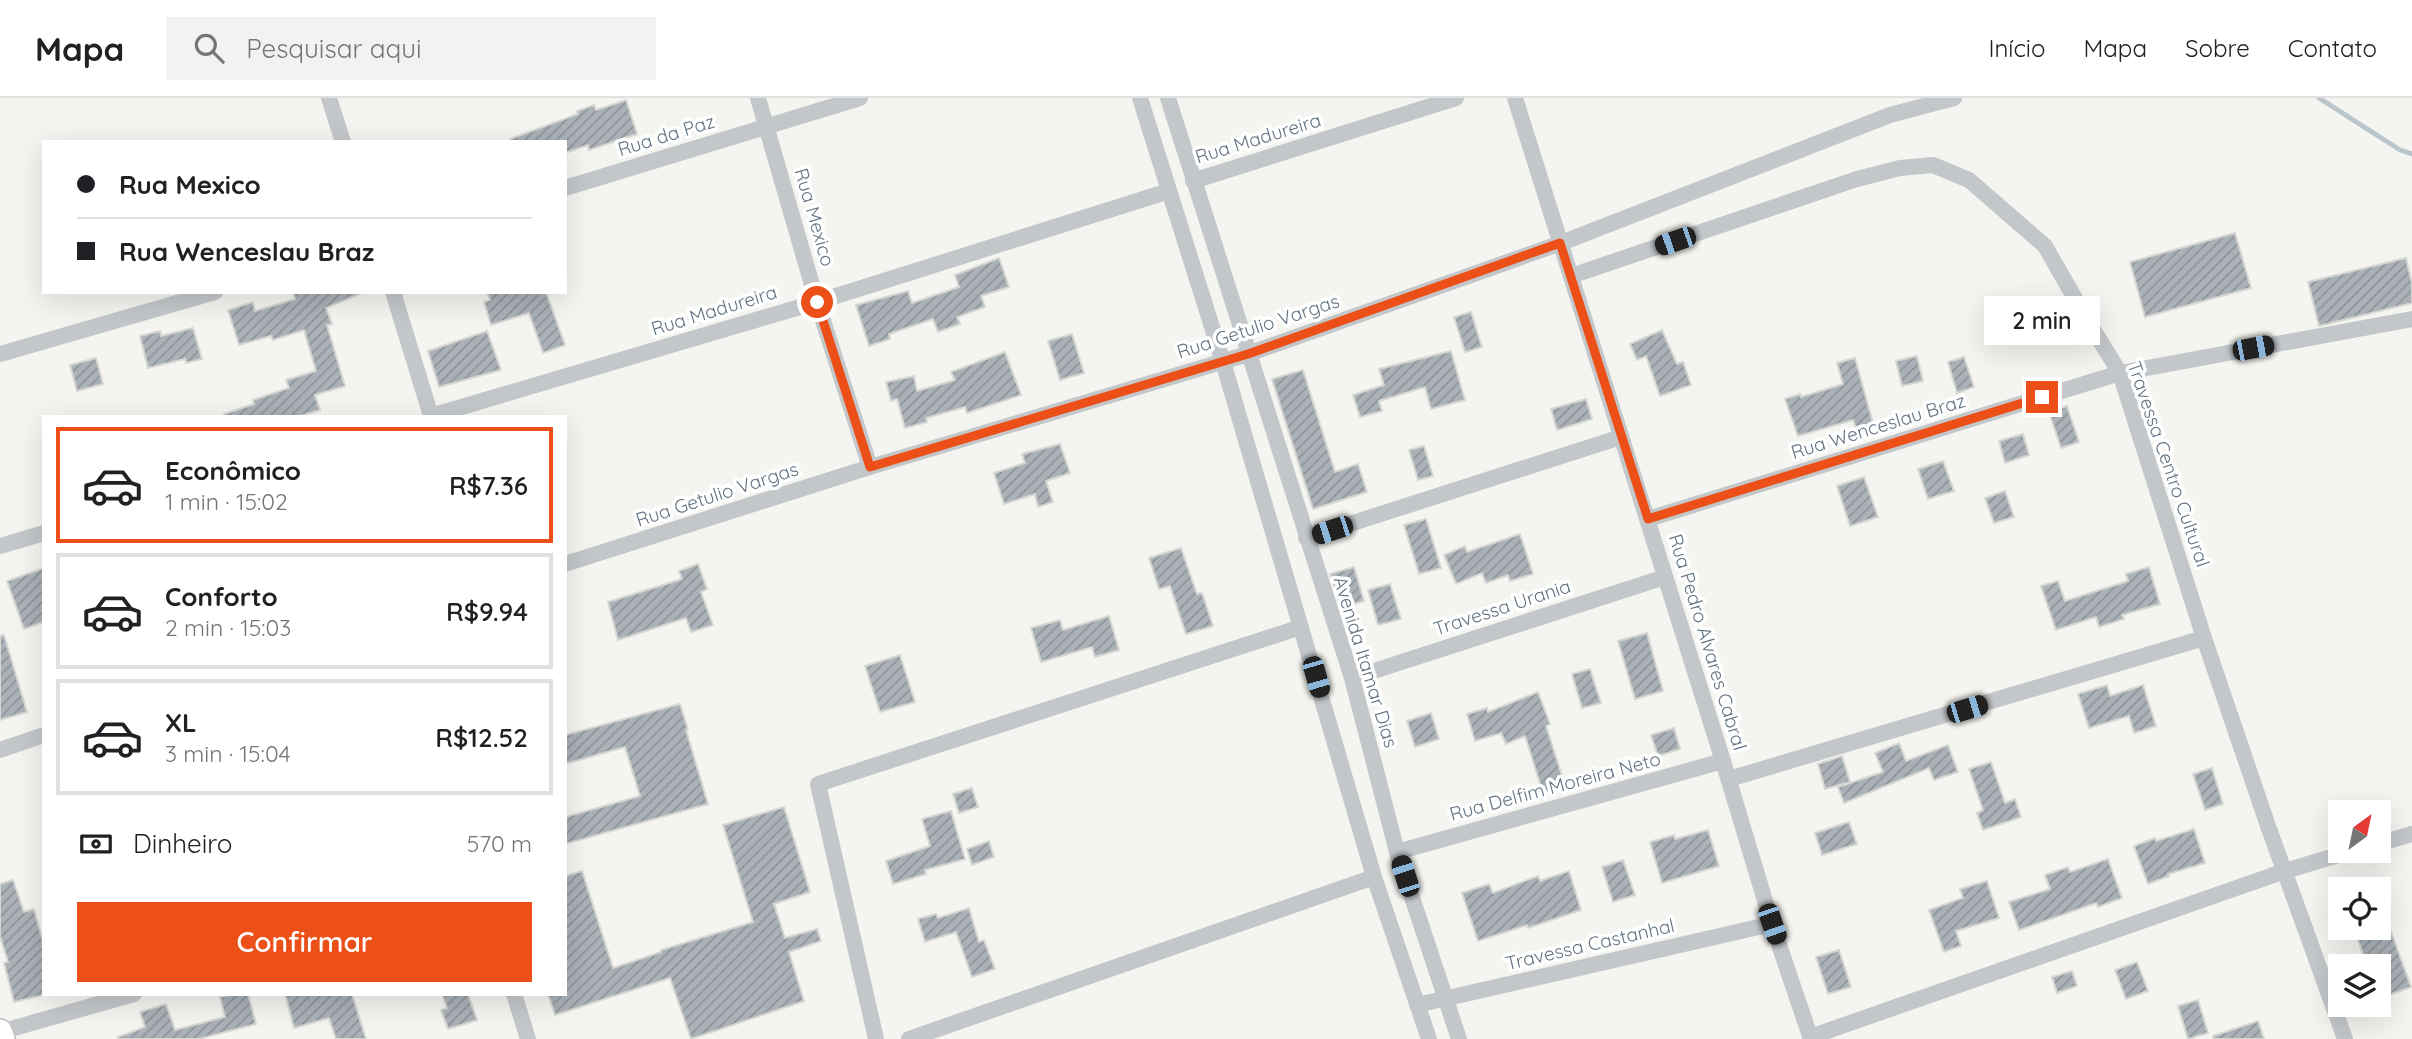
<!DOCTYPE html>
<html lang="pt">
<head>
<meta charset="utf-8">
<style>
	:root { --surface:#fff; --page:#f2f2f2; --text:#202124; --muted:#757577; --line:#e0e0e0; --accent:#ec5018 }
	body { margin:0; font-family:Quicksand,sans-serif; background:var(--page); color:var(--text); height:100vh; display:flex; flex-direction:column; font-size:26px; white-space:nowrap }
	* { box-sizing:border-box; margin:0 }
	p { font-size:23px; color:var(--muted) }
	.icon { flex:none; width:38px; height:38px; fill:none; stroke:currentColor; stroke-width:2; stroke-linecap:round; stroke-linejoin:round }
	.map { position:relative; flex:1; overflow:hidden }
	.panel { position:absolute; left:42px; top:317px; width:525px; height:581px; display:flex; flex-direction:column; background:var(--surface); border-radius:0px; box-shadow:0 7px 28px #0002 }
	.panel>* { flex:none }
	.hud { position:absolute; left:42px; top:42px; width:525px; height:154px; border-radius:0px; box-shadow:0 7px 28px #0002; display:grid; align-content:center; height:154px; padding:0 35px; background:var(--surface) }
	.needle { width:46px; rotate:33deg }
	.tools { position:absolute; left:2328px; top:702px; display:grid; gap:14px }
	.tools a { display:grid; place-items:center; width:63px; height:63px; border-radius:0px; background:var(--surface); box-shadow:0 7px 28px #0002; font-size:35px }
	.end { position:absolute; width:32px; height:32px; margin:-16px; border:9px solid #ec5018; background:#fff; box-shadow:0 0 0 4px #fff }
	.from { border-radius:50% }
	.bubble { position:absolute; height:49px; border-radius:0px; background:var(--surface); box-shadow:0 7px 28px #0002; font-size:23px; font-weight:600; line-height:49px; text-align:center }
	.car { position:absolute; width:21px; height:42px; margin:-21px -10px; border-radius:9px; box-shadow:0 0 5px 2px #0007; background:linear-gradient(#222 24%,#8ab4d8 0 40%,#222 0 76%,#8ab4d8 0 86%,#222 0) }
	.hud b { display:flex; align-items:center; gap:24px; height:66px; font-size:26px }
	.hud b+b { border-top:2px solid var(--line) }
	.hud i { width:18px; height:18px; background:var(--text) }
	ul { padding:12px 0 0; list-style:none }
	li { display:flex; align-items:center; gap:21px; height:116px; margin:0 14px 10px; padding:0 21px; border:4px solid var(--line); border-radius:0px }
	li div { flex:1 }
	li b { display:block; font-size:26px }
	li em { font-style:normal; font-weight:600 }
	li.current { border-color:var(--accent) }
	li>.icon { width:63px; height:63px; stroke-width:1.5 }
	.pay { display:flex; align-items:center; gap:18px; height:77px; padding:0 35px; font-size:26px }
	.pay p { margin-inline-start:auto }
	.button { display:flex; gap:14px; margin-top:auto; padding:14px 35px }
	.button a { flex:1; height:80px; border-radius:0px; background:var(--accent); color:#fff; font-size:28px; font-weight:600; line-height:80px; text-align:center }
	header { display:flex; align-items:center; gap:42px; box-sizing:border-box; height:98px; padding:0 35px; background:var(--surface); border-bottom:2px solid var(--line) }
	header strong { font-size:33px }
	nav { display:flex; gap:38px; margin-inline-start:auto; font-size:24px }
	.search { width:490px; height:63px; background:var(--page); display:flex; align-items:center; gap:18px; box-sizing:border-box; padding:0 24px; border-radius:0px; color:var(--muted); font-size:26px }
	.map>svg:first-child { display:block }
</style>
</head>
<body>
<header>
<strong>Mapa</strong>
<div class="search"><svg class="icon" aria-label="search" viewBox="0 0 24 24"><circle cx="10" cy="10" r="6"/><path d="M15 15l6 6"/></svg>Pesquisar aqui</div>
<nav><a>Início</a><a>Mapa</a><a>Sobre</a><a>Contato</a></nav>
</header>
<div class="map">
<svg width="2412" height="941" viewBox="0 0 2412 941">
	<defs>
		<pattern id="building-hatch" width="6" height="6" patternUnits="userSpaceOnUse" patternTransform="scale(1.75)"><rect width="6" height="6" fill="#aab1b7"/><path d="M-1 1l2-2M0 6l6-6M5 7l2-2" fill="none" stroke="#8e949a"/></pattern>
	</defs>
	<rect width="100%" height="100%" fill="#f4f5f0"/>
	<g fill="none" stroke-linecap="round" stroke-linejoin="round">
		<path stroke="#bac6cb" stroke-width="5" d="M2319 0 2400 52 2412 56"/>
	</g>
	<g fill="url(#building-hatch)" stroke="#d6d6d3" stroke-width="2">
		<path d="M626 2 637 36 589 52 588 47 565 55V44H510V41L578 16 577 13 594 7 596 12Z"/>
		<path d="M2235 135 2251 190 2145 219 2130 164Z"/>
		<path d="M999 160 1009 189 981 198 985 209 957 219 960 226 938 234 933 221 889 236 890 241 869 248 856 207 908 193 912 205 959 189 955 177Z"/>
		<path d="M2406 160 2412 185V205L2319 228 2308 184Z"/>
		<path d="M293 194H364L326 210 332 226 327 227 345 288 315 297 320 312 300 318H224V316L254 306 253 302 289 290 286 282 316 273 304 232 273 242 271 238 239 247 228 212 253 204 255 213 295 201Z"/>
		<path d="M487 194H546L565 247 543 255 529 215 491 227 484 204 490 202Z"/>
		<path d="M1471 214 1482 249 1465 254 1454 219Z"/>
		<path d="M193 230 202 261 186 265 185 261 148 270 140 238 160 233 161 238Z"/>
		<path d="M1662 232 1677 266 1683 264 1691 287 1660 298 1646 258 1637 262 1630 246Z"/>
		<path d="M487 233 501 272 439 289 428 253Z"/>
		<path d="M1072 236 1084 275 1060 282 1048 243Z"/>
		<path d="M1451 253 1465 302 1431 311 1425 289 1379 303 1382 313 1360 319 1353 297 1384 287 1379 271Z"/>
		<path d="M1005 254 1021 297 967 315 965 309 926 320 927 324 905 330 897 301 891 303 886 284 914 278 917 293 955 282 951 274Z"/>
		<path d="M1917 258 1923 283 1902 288 1896 263Z"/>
		<path d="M1964 259 1974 289 1957 295 1948 264Z"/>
		<path d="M96 260 103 286 77 293 70 267Z"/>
		<path d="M1855 260 1873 325 1856 330 1853 322 1798 338 1785 301 1800 296 1801 299 1843 286 1837 265Z"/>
		<path d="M1303 272 1335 374 1358 366 1367 394 1313 411 1272 281Z"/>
		<path d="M1586 301 1592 321 1557 332 1551 311Z"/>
		<path d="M2067 308 2079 344 2061 350 2049 314Z"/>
		<path d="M2023 336 2029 357 2005 365 1999 343Z"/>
		<path d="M1060 346 1070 375 1046 383 1053 404 1038 409 1035 396 1004 406 994 375 1025 365 1022 356Z"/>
		<path d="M1424 348 1433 378 1418 382 1409 352Z"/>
		<path d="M1943 363 1954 393 1928 401 1918 371Z"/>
		<path d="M1864 379 1878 419 1850 428 1837 388Z"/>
		<path d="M2005 393 2014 419 1994 425 1985 400Z"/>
		<path d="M1426 421 1441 470 1419 476 1404 427Z"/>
		<path d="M1520 436 1533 476 1510 483 1508 477 1486 485 1482 475 1456 486 1444 457 1465 448 1467 454Z"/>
		<path d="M1181 450 1197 496 1202 495 1213 528 1186 536 1170 488 1159 491 1149 460Z"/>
		<path d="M698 466 707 491 701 494 713 527 691 534 686 520 618 542 608 504 682 481 679 473Z"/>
		<path d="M1354 469 1364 503 1341 510 1330 476Z"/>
		<path d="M2149 469 2160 506 2122 517 2124 521 2099 529 2096 519 2056 532 2041 488 2058 483 2065 503 2128 483 2126 476Z"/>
		<path d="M44 470V524L24 531 7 483Z"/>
		<path d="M1390 486 1401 521 1378 527 1368 492Z"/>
		<path d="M1109 518 1119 552 1095 559 1092 549 1041 564 1031 530 1060 522 1063 532Z"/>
		<path d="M1647 535 1663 593 1635 601 1618 543Z"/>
		<path d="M4 537 27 614 0 622V538Z"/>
		<path d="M900 557 915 604 880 614 865 568Z"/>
		<path d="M1590 571 1601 605 1582 610 1572 576Z"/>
		<path d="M2107 587 2110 598 2143 587 2156 628 2134 635 2129 618 2089 630 2078 596Z"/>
		<path d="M1538 594 1550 626 1546 628 1565 687 1543 695 1525 638 1506 646 1501 635 1475 643 1467 616 1487 610 1488 614Z"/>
		<path d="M680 606 688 632H686L708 706 565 746V719L640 698 625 649 565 666V637Z"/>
		<path d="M1431 615 1439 641 1415 649 1407 623Z"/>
		<path d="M1674 630 1680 651 1658 658 1651 637Z"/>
		<path d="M1899 645 1906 663 1948 647 1958 674 1934 682 1929 670 1844 705 1838 689 1883 674 1875 655Z"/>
		<path d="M1842 658 1850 684 1825 691 1818 666Z"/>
		<path d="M1991 664 2005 705 2015 701 2021 719 1983 732 1977 715 1983 712 1969 671Z"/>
		<path d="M2212 670 2223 706 2205 712 2193 676Z"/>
		<path d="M972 690 978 709 959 715 953 696Z"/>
		<path d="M784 709 810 794 774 806 785 840 817 831 821 843 789 854 804 903 691 941 670 880 555 917 548 896H565V778L582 773 613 870 661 854V852L753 824 723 727Z"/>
		<path d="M951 713 965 761 925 772 926 776 893 786 886 763 930 748 922 721Z"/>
		<path d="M1849 724 1857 746 1822 757 1815 735Z"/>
		<path d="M2194 731 2205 765 2168 776 2169 778 2148 786 2134 748 2155 740 2156 743Z"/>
		<path d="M1708 732 1719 768 1662 785 1650 744 1674 737 1675 741Z"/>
		<path d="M989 743 994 759 972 767 967 751Z"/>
		<path d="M2108 761 2122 800 2098 809 2096 805 2019 832 2009 804 2050 791 2045 777 2068 769 2070 774Z"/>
		<path d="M1623 762 1635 797 1613 804 1602 769Z"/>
		<path d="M1569 773 1581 812 1528 830 1527 827 1478 843 1462 795 1489 786 1493 795 1538 778 1540 783Z"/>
		<path d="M13 782 24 814 34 811 44 846V897L14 904 4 865 8 864 0 838V786Z"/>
		<path d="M1987 783 1999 820 1956 833 1961 848 1944 854 1929 812 1963 800 1960 791Z"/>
		<path d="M969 810 979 844 984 842 995 871 972 879 956 834 925 844 918 821 936 816 938 820Z"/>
		<path d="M2389 828 2411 889 2378 901V868H2367L2357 839Z"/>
		<path d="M1839 852 1851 889 1828 896 1816 859Z"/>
		<path d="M2137 864 2148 893 2126 901 2115 872Z"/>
		<path d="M2072 873 2077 888 2057 895 2052 879Z"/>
		<path d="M233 896H248L256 926 199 941H119L118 939 145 929 140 914 166 906 175 932 225 919 220 899Z"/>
		<path d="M285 896H352L366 941H336L329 920 294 930Z"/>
		<path d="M442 896H468L477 922 448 931 441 912 447 910Z"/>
		<path d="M2198 902 2208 935 2188 941 2178 908Z"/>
		<path d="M2258 923 2264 941H2214L2213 938Z"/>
	</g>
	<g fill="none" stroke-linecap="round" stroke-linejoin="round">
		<g stroke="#b6babf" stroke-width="26">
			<path id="secondary" d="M0 933 3 941"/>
		</g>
		<g stroke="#c4c7ca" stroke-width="16">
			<path d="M329 0 343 44"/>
			<path d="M758 0 817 204 870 369"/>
			<path d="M1140 0 1223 264 1374 779 1429 941"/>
			<path d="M1168 0 1352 580 1397 754 1459 941"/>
			<path d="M1515 0 1723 663 1772 826 1811 941"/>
			<path d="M1193 83 1456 0"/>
			<path d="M565 90 860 0"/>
			<path d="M1571 178 1857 81 1900 70 1933 67 1969 82 2045 148 2089 225 2120 275 2204 540 2268 728 2345 941"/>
			<path d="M393 194 431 318"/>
			<path d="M0 256 215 194"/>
			<path d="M431 318 817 204 1169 93"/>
			<path d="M1648 421 2120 275 2412 221"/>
			<path d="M1306 440 1621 339"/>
			<path d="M0 448 44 435"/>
			<path d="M565 466 870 369 1248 256 1561 145 1890 17 1954 0"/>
			<path d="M1352 580 1665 479"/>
			<path d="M0 652 44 637"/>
			<path d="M1729 681 2204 540"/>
			<path d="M2378 746 2412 736"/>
			<path d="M1397 754 1723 663"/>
			<path d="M514 896 528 941"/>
			<path d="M1417 907 1772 826"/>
			<path d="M0 934 134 896"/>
			<path d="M1810 939 2285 773 2355 752"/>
			<path d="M876 941 818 686 1301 529"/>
			<path d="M909 941 1374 779"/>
		</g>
		<use href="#secondary" stroke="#fff" stroke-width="23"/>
	</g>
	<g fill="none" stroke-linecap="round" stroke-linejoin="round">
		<path stroke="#ec5018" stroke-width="9" d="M817 204 870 369 1248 256 1560 145 1648 421 2042 299"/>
	</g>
	<g text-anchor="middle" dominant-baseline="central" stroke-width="7" stroke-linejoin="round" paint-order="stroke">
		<g font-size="19" fill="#627383" stroke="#fff">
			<text transform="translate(666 37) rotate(-17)">Rua da Paz</text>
			<text transform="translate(1258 40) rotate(-17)">Rua Madureira</text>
			<text transform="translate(815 119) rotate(74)">Rua Mexico</text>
			<text transform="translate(714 212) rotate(-17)">Rua Madureira</text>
			<text transform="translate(1258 228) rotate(-18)">Rua Getulio Vargas</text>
			<text transform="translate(1878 328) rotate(-17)">Rua Wenceslau Braz</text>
			<text transform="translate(2169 366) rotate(71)">Travessa Centro Cultural</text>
			<text transform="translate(717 396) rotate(-18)">Rua Getulio Vargas</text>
			<text transform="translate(1502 509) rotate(-18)">Travessa Urania</text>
			<text transform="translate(1708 544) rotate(73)">Rua Pedro Alvares Cabral</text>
			<text transform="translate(1366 564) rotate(73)">Avenida Itamar Dias</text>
			<text transform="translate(1555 688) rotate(-15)">Rua Delfim Moreira Neto</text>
			<text transform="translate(1590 846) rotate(-13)">Travessa Castanhal</text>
		</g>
	</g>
</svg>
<div class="tools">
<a><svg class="needle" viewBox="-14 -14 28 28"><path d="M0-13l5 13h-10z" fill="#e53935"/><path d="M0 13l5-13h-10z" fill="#757577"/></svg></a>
<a><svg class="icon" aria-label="locate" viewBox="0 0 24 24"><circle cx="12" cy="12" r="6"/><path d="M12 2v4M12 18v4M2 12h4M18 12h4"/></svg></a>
<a><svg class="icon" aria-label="layers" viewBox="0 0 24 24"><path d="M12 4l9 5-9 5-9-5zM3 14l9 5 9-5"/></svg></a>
</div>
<i class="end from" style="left:817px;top:204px"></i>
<i class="end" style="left:2042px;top:299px"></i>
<div class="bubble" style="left:1984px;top:198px;width:116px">2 min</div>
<i class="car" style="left:1675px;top:143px;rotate:251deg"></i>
<i class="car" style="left:2253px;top:250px;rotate:79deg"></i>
<i class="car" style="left:1332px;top:432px;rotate:252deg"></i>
<i class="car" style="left:1316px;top:579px;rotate:164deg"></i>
<i class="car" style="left:1967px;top:611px;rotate:73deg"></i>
<i class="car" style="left:1405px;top:778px;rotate:342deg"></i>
<i class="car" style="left:1772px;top:826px;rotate:161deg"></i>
<div class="hud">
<b><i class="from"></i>Rua Mexico</b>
<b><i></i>Rua Wenceslau Braz</b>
</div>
<section class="panel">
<ul>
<li class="current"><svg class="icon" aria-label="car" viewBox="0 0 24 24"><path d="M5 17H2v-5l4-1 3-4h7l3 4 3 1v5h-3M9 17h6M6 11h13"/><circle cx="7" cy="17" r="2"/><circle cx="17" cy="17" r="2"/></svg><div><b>Econômico</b><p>1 min · 15:02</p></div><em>R$7.36</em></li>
<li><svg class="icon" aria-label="car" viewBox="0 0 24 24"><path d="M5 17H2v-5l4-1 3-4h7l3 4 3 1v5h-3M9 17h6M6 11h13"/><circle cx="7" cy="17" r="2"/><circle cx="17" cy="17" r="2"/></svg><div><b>Conforto</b><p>2 min · 15:03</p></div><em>R$9.94</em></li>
<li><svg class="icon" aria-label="car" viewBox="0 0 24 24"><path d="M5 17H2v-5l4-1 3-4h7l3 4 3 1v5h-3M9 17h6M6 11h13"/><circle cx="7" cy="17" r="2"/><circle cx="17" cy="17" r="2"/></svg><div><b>XL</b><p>3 min · 15:04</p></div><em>R$12.52</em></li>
</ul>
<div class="pay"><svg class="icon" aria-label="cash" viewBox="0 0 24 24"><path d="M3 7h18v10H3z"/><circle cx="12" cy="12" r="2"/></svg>Dinheiro<p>570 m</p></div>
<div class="button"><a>Confirmar</a></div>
</section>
</div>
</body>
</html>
